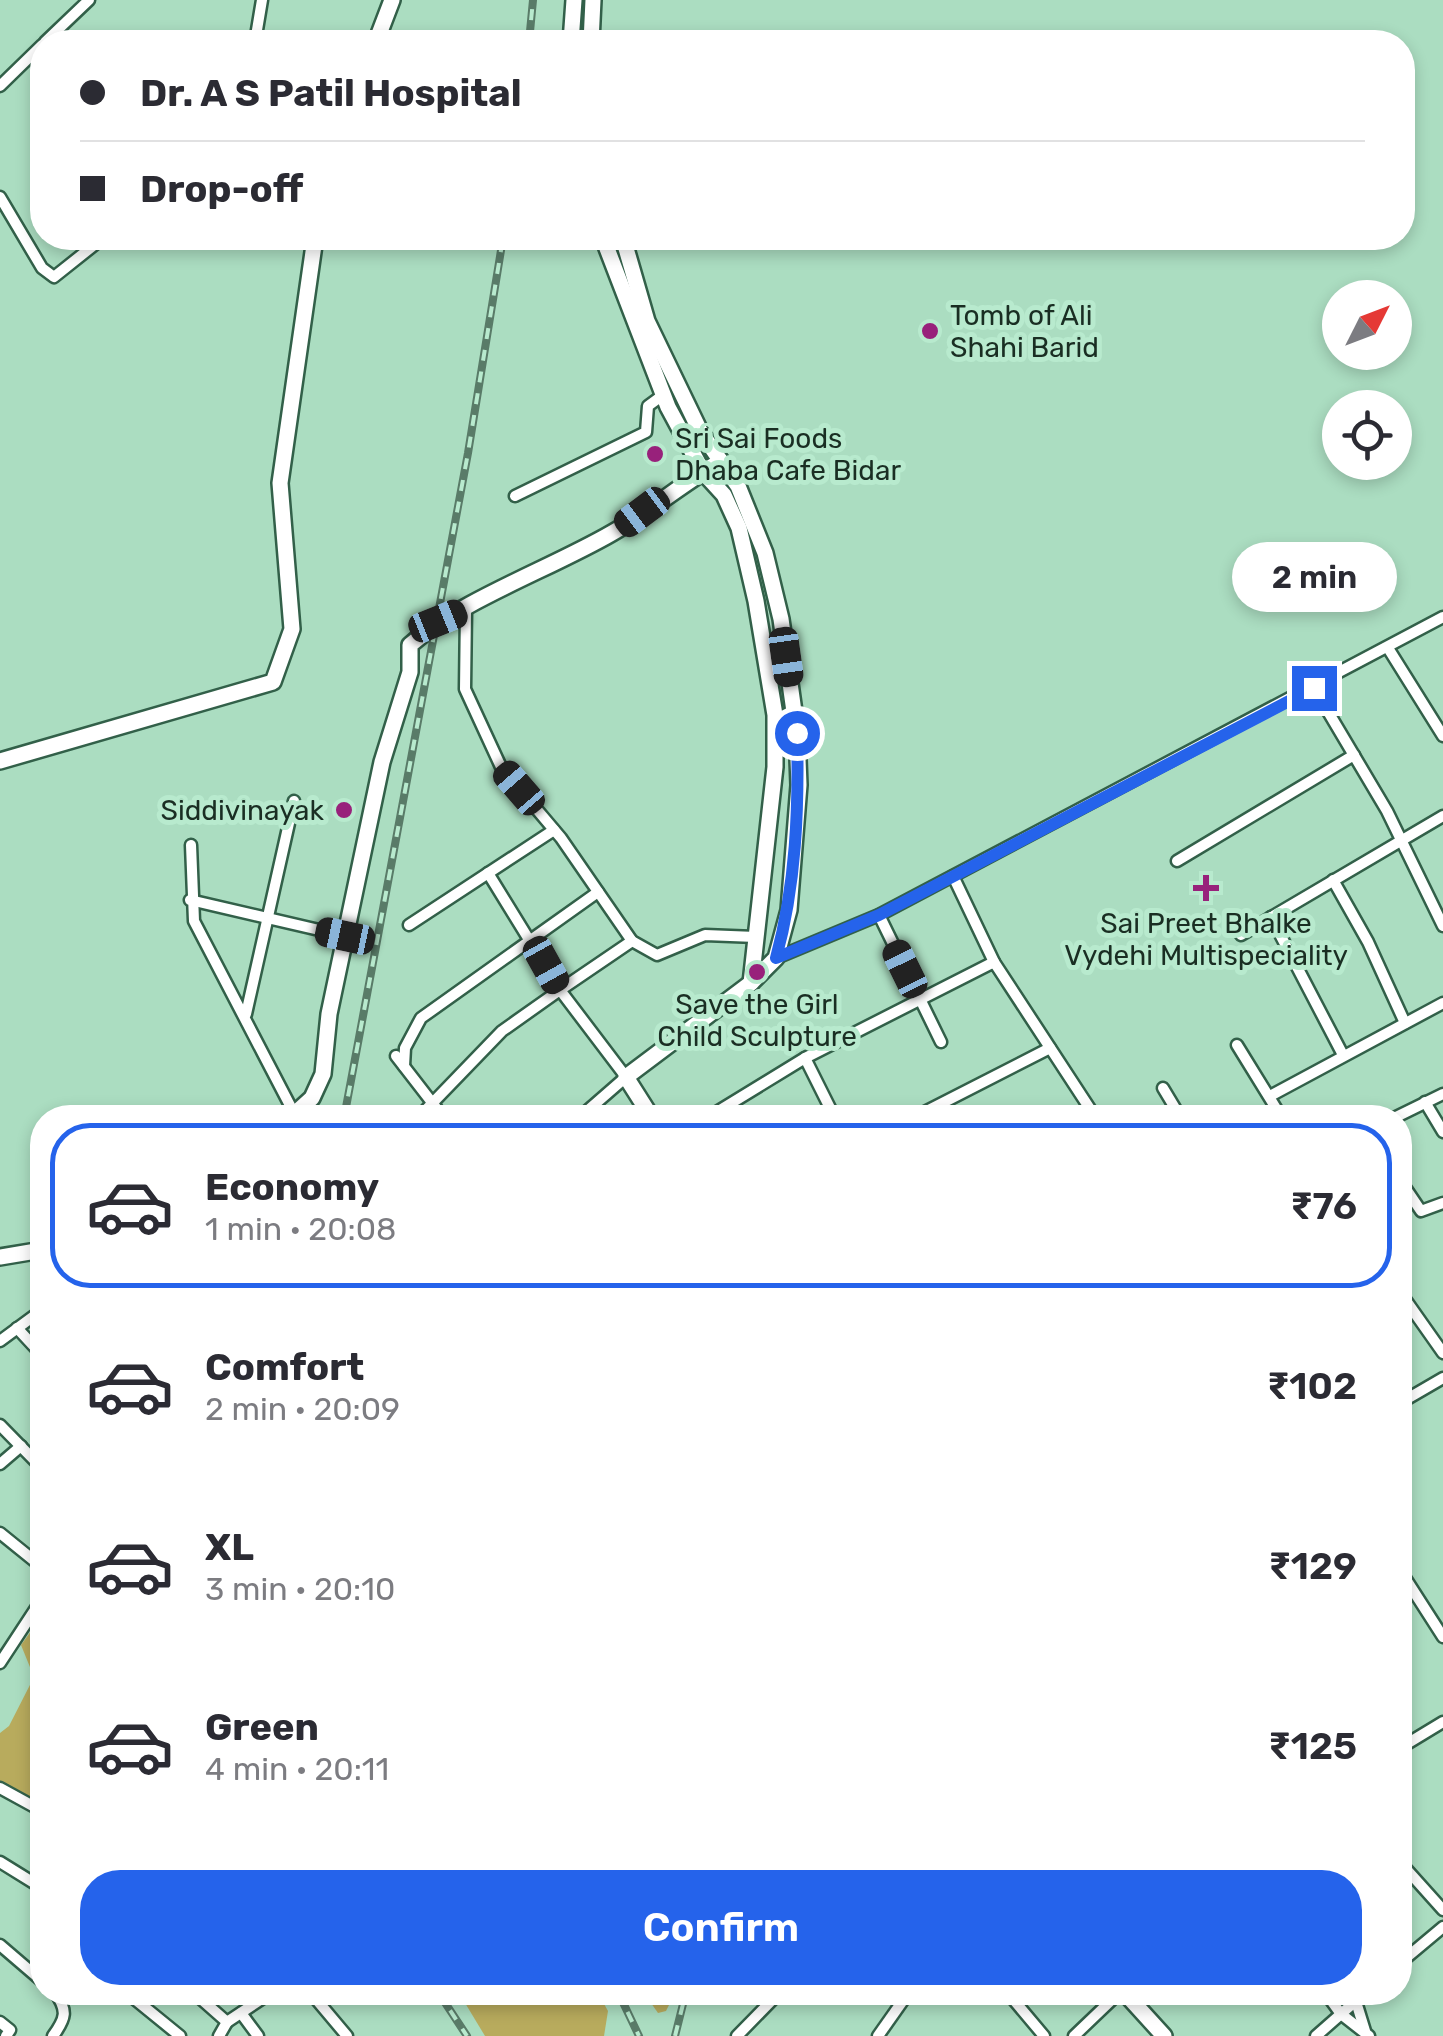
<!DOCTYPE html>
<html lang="en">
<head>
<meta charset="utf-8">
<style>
	:root { --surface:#fff; --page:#f2f2f3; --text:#2b2b33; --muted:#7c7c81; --line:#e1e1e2; --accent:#2563eb }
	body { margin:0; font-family:Rubik,sans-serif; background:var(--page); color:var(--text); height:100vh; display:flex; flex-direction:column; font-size:38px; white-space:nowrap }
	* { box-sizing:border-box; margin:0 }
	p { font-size:32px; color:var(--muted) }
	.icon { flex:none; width:55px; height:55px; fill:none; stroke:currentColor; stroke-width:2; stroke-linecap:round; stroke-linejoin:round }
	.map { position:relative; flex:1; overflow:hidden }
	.panel { position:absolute; left:30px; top:1105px; width:1382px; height:900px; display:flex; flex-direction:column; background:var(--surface); border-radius:40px; box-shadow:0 5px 15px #0003 }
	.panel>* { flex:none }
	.hud { position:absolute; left:30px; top:30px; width:1385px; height:220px; border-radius:40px; box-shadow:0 5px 15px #0003; display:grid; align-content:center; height:220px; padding:0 50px; background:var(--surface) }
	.needle { width:65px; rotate:48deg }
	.tools { position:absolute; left:1322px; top:280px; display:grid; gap:20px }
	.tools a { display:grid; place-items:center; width:90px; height:90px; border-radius:50%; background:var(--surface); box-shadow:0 5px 15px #0003; font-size:50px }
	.end { position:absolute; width:45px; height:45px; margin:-22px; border:12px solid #2563eb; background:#fff; box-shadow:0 0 0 5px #fff }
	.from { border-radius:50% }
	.bubble { position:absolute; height:70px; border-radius:35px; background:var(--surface); box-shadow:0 5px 15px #0003; font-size:32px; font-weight:600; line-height:70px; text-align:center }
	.car { position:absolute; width:30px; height:60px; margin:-30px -15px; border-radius:12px; box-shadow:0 0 8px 2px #0007; background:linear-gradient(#222 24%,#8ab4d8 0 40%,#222 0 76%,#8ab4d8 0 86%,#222 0) }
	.hud b { display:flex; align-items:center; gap:35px; height:95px; font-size:38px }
	.hud b+b { border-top:2px solid var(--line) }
	.hud i { width:25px; height:25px; background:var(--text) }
	ul { padding:18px 0 0; list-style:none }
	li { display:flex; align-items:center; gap:30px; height:165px; margin:0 20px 15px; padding:0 30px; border:5px solid transparent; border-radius:40px }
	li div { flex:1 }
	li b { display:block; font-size:38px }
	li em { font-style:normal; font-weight:600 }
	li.selected { border-color:var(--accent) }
	li>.icon { width:90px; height:90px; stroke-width:1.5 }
	.action { display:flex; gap:20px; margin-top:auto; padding:20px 50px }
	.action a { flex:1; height:115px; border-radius:40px; background:var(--accent); color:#fff; font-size:40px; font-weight:600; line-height:115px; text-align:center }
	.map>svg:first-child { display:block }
</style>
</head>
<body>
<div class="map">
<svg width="1443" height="2036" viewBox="0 0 1443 2036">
	<rect width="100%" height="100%" fill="#abddc1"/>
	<g fill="#b8ab5d">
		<path d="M42 1616V1804L0 1783V1733L9 1726 34 1677 21 1645Z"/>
		<path d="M459 1993H598L608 2011 604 2036H485Z"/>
		<path d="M644 1993H675L666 2011 658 2013Z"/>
	</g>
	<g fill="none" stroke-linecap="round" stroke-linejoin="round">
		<g stroke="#326049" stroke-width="15">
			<g id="street">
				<path d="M45 42 89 0"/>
				<path d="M255 42 262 0"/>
				<path d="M0 86 42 45"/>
				<path d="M0 197 42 268 54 277 103 238"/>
				<path d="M515 496 646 432 648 406 663 395"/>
				<path d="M466 609 465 689 501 767 561 838 632 941 657 955 705 935 756 937"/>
				<path d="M1388 648 1443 736"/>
				<path d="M1314 688 1387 811 1443 926"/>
				<path d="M191 845 194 921 295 1115"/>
				<path d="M1177 861 1354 755"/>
				<path d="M488 873 560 990 632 941"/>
				<path d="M953 876 994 962"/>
				<path d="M1333 880 1368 942 1405 1023"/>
				<path d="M190 900 345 936"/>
				<path d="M879 915 941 1042"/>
				<path d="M1271 917 1343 1055"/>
				<path d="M409 925 554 830"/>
				<path d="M1241 935 1443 816"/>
				<path d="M776 958 879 915 1443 617"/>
				<path d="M246 1014 294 801"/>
				<path d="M1237 1045 1282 1118"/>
				<path d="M396 1056 444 1118"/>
				<path d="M805 1058 835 1118"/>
				<path d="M404 1066 405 1048 421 1018 598 892"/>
				<path d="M1163 1088 1181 1118"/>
				<path d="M1270 1096 1443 1003"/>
				<path d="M1425 1102 1443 1132"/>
				<path d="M418 1118 502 1031 560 990 626 1077 579 1118"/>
				<path d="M707 1118 805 1058 994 962 1096 1118"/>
				<path d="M913 1118 1050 1048"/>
				<path d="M1394 1118 1443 1094"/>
				<path d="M1400 1180 1421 1211 1443 1203"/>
				<path d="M1400 1292 1443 1353"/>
				<path d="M17 1328 42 1355"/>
				<path d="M0 1341 42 1310"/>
				<path d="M1400 1403 1443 1378"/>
				<path d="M0 1425 42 1468"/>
				<path d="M0 1464 21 1446"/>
				<path d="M0 1533 42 1567"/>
				<path d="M1400 1570 1443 1637"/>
				<path d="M0 1663 42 1599"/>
				<path d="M1400 1748 1443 1722"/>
				<path d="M0 1788 42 1811"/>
				<path d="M0 1862 42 1888"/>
				<path d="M1400 1862 1443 1910"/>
				<path d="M0 1945 42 1981"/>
				<path d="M1400 1963 1443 1927"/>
				<path d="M126 1992 180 2036"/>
				<path d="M193 1992 227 2022 219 2036"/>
				<path d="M310 1992 347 2036"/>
				<path d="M1007 1992 1044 2036"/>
				<path d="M1325 1992 1341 2014 1369 2036"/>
				<path d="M1353 1992 1365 2031"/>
				<path d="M241 2013 258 2036"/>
				<path d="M0 2022 10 2030 6 2036"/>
				<path d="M227 2022 272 1992"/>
				<path d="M53 2036C66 2018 68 2011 55 1992"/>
				<path d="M737 2036 780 1992"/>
				<path d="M878 2036 909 1992"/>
				<path d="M1074 2036 1120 1992"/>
				<path d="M1316 2036 1366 1992"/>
			</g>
		</g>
		<g stroke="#326049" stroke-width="20">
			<g id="secondary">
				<path d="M376 42 392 0"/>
				<path d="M571 42 574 0"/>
				<path d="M591 42 593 0"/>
				<path d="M603 238 668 407 703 472 724 495 739 528 756 601 775 715V767L751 983"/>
				<path d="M623 238 647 321 700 431 738 486 765 553 781 619 797 733 799 785 789 910 776 958 751 983 626 1077 652 1118"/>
				<path d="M0 761 273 682 292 629 280 483 315 238"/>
				<path d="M290 1118 312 1098 323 1074 329 1014 382 762 410 672V645C461 600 550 569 612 533 649 512 683 483 721 461"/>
				<path d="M0 1257 42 1250"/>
				<path d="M1124 1992 1164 2036"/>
			</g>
		</g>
		<use href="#street" stroke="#fff" stroke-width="10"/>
		<use href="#secondary" stroke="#fff" stroke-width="15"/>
		<g stroke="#597b68" stroke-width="8">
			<g id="rail">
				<path d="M529 42 533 0"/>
				<path d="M344 1118 468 453 503 238"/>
				<path d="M438 1992 467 2036"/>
				<path d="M618 1992 639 2036"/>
				<path d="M675 2036 686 1992"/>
			</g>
		</g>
		<use href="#rail" stroke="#b8eace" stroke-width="4" stroke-dasharray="11" stroke-linecap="butt"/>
	</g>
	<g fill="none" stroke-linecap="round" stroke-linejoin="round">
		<path stroke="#2563eb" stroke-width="12" d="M797 733C799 808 796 885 776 958L879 915 1314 688"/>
	</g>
	<g fill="#98217b" stroke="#b8eace" stroke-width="4">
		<circle cx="930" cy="331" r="10"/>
		<circle cx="655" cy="454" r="10"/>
		<circle cx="344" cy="810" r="10"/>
		<path d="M1201 873h10v10h10v10h-10v10h-10v-10h-10v-10h10z"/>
		<circle cx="757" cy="972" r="10"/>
	</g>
	<g text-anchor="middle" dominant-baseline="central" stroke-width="10" stroke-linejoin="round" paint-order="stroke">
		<g font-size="28" fill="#1a2e23" stroke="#b8eace" text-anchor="start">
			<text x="950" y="315">Tomb of Ali<tspan x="950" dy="32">Shahi Barid</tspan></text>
			<text x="675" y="438">Sri Sai Foods<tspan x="675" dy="32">Dhaba Cafe Bidar</tspan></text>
			<text x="324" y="810" text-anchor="end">Siddivinayak</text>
			<text x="1206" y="923" text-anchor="middle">Sai Preet Bhalke<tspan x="1206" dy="32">Vydehi Multispeciality</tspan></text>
			<text x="757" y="1004" text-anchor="middle">Save the Girl<tspan x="757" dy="32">Child Sculpture</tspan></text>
		</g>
	</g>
</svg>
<div class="tools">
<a><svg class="needle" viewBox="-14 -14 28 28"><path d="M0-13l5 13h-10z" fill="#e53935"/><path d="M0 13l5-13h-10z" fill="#7c7c81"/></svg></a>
<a><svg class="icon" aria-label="locate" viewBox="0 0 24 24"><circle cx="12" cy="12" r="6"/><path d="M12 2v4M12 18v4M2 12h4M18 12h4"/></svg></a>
</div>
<i class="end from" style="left:797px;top:733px"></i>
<i class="end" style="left:1314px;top:688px"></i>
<div class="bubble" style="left:1232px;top:542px;width:165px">2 min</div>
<i class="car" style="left:642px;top:512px;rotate:233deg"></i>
<i class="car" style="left:438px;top:621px;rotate:68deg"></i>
<i class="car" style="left:786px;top:657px;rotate:172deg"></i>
<i class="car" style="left:519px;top:788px;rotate:319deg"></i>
<i class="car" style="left:345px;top:936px;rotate:282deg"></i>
<i class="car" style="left:546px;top:965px;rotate:151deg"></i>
<i class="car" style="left:905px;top:969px;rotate:334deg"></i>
<div class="hud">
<b><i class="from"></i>Dr. A S Patil Hospital</b>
<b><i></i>Drop-off</b>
</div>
<section class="panel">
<ul>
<li class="selected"><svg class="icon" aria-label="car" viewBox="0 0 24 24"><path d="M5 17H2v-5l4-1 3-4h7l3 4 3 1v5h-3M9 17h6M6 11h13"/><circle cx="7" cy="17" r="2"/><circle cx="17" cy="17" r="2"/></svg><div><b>Economy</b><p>1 min · 20:08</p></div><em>₹76</em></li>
<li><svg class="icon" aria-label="car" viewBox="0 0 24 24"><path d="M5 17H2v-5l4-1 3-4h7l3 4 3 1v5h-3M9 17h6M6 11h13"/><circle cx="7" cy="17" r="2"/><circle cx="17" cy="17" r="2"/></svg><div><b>Comfort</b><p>2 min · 20:09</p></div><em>₹102</em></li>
<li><svg class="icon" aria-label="car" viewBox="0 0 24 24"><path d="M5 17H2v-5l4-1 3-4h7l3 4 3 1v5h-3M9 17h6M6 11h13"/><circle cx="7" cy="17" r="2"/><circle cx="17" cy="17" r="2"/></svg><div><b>XL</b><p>3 min · 20:10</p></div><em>₹129</em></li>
<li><svg class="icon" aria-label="car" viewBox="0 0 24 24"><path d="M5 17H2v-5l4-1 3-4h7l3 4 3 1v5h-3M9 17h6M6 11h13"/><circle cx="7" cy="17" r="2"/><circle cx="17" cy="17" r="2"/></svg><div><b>Green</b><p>4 min · 20:11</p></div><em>₹125</em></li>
</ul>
<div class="action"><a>Confirm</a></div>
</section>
</div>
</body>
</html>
